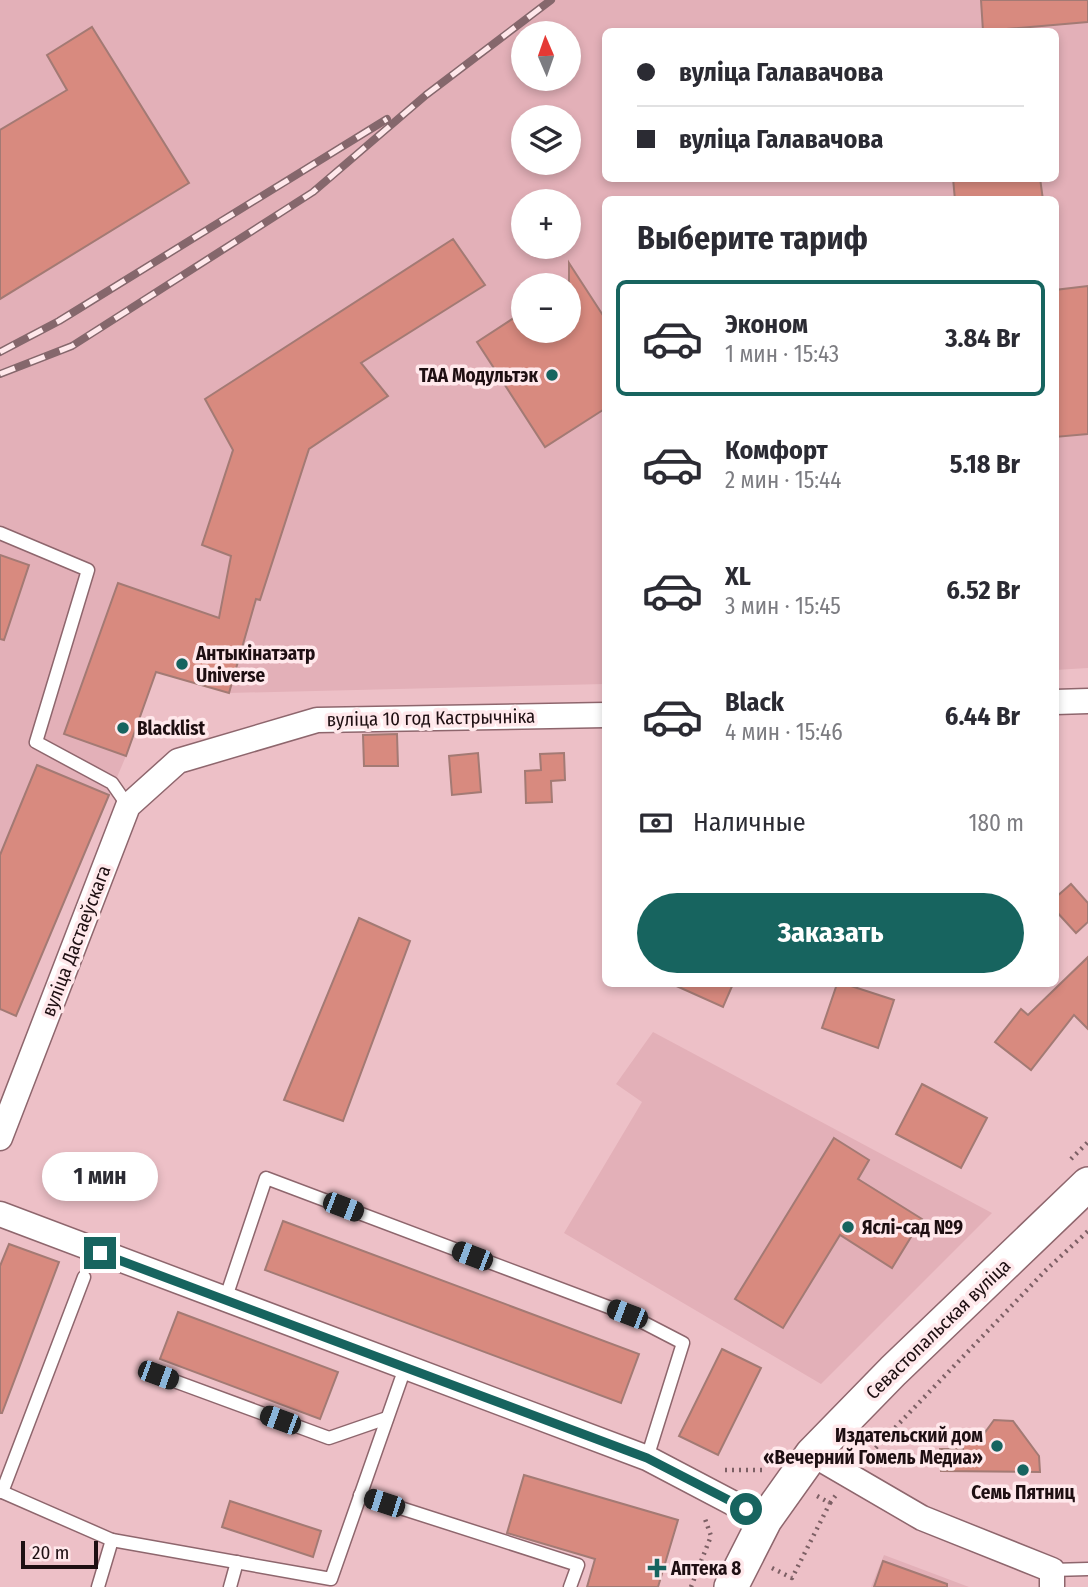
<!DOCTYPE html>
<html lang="ru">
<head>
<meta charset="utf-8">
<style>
	:root { --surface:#fff; --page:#f2f2f3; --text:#2b2b33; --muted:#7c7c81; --line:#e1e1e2; --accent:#17645f }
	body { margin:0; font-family:"Fira Sans Condensed",sans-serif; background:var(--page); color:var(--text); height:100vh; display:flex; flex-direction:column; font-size:26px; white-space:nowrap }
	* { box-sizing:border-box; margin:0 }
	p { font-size:23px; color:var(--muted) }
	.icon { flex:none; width:38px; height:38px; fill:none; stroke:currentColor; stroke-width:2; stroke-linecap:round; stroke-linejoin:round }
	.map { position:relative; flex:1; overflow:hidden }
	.sheet { position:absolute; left:602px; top:196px; width:457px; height:791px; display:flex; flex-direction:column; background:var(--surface); border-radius:10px; box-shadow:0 4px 10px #0003 }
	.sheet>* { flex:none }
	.banner { position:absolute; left:602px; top:28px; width:457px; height:154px; border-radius:10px; box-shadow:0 4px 10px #0003; display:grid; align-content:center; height:154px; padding:0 35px; background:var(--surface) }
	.needle { width:46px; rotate:358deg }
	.controls { position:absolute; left:511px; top:21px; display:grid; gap:14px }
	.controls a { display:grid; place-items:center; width:70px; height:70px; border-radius:50%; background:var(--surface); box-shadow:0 4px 10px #0003; font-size:35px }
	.scale { position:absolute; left:21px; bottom:18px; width:77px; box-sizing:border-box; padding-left:7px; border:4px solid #1e0f12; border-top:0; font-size:19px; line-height:24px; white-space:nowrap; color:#1e0f12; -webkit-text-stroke:5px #ffe8eb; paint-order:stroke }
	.end { position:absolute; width:32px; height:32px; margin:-16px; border:9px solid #17645f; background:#fff; box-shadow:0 0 0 4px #fff }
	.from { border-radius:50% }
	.bubble { position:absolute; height:49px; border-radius:24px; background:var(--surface); box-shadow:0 4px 10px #0003; font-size:23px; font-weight:700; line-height:49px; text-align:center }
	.car { position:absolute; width:21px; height:42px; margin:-21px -10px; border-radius:9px; box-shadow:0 0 5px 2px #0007; background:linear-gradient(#222 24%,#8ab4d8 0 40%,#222 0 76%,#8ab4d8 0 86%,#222 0) }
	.banner b { display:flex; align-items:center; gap:24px; height:66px; font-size:26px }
	.banner b+b { border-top:2px solid var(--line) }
	.banner i { width:18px; height:18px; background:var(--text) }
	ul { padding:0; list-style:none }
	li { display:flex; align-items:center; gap:21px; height:116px; margin:0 14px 10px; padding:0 21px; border:4px solid transparent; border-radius:10px }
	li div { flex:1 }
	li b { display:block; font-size:26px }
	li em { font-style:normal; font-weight:700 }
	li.current { border-color:var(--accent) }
	li>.icon { width:63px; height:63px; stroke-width:1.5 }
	h2 { padding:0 35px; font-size:32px; line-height:84px }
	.pay { display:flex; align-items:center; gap:18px; height:77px; padding:0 35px; font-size:26px }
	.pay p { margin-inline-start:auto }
	.primary-button { display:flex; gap:14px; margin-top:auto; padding:14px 35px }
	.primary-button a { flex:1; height:80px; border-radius:42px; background:var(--accent); color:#fff; font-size:28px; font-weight:700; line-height:80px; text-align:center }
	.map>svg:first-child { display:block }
</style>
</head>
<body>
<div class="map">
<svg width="1088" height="1587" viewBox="0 0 1088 1587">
	<rect width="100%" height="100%" fill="#edc0c7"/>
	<g fill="#e3b0b8" fill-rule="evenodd">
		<path d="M0 0H1088V668L1055 670V200H606L605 684 229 693 156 672 126 756 16 1016 1 1010 0 1012ZM606 32H1055V178H606ZM523 33H569V79H523ZM523 117H569V163H523ZM523 201H569V247H523ZM523 285H569V331H523Z"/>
		<path d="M653 1032 992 1213 821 1384 564 1233 642 1102 616 1084Z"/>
		<path d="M884 1555 969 1587H871Z"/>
	</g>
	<g fill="#d88a7f" stroke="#a37a74" stroke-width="2">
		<path d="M981 0H1088V22L983 31Z"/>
		<path d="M92 27 189 183 0 299V130L67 90 47 55Z"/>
		<path d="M953 178H1040L1043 200H955Z"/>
		<path d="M453 239 485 285 361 363 388 396 309 449 260 600 256 599 229 693 156 672 126 756 64 734 118 583 219 618 231 556 202 545 233 450 205 399Z"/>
		<path d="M569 263 606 320V408L545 447 477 342 523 312V331H569Z"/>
		<path d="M1088 286V434L1055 437V290Z"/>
		<path d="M0 555 29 565 4 640 0 639Z"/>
		<path d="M397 734 398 766H364L363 735Z"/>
		<path d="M478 753 481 792 452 795 449 756Z"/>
		<path d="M564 753 565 780 551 781 552 802 526 803 525 771 541 770 540 754Z"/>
		<path d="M37 765 109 795 16 1016 0 1009V855Z"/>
		<path d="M1071 884 1088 903V922L1076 933 1055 910V898Z"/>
		<path d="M359 918 410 941 343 1121 284 1100Z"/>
		<path d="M1088 957V1029L1074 1015 1031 1070 995 1042 1021 1009 1028 1015Z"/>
		<path d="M672 984H733L723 1007Z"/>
		<path d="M837 984H845L894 1000 878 1048 822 1028Z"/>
		<path d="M922 1084 987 1118 961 1168 896 1134Z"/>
		<path d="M834 1138 869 1160 858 1179 922 1219 892 1268 840 1235 783 1328 735 1299Z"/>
		<path d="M283 1221 639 1354 621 1403 265 1270Z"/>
		<path d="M9 1244 59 1262 2 1413H0V1266Z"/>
		<path d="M178 1312 338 1372 320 1419 160 1359Z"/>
		<path d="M722 1349 761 1368 718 1455 679 1436Z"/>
		<path d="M994 1420 1013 1421 1039 1456 1040 1472 941 1471 940 1449H963V1443L978 1442Z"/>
		<path d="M524 1475 678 1520 658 1587H587L595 1559 507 1533Z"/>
		<path d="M230 1501 321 1531 313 1557 222 1527Z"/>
		<path d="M883 1561 947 1584V1587H874Z"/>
	</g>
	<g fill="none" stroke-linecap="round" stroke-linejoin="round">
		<g stroke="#8e666d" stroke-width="15">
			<g id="lane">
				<path d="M0 533 88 570 36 742 112 783 128 806"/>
				<path d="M225 1300 266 1178 627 1314 683 1343 647 1458"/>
				<path d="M158 1375 329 1438 387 1418"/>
				<path d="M0 1491 112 1540 331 1579 405 1368"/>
				<path d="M2 1492 84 1277"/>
				<path d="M360 1495 578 1565 570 1587"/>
				<path d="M1052 1570 1088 1569"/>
				<path d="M98 1587 112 1540"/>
				<path d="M230 1587 237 1562"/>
			</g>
		</g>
		<g stroke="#8e666d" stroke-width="27">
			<g id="street">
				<path d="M1055 702 1088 701"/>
				<path d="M0 1138 128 806 178 761 317 720 606 715"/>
				<path d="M0 1214 647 1458 765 1520"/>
				<path d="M812 1454 922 1518 1052 1570V1587"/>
			</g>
		</g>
		<g stroke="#8e666d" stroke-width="36">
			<path id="secondary" d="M731 1587 765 1520 812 1454 893 1371 1088 1184"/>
		</g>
		<g stroke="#7c5f64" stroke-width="4.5" stroke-dasharray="2 5" stroke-linecap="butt">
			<path d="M1071 1159 1088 1142"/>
			<path d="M866 1458 1046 1270 1088 1231"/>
			<path d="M725 1470H765"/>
			<path d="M830 1503 836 1495"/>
			<path d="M772 1568 792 1578 830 1503 817 1496"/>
			<path d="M691 1587 711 1536 704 1516"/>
		</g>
		<use href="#lane" stroke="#fff" stroke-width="12"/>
		<use href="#street" stroke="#fff" stroke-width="24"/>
		<use href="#secondary" stroke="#fff" stroke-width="33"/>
		<g stroke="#85676c" stroke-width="8">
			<g id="rail">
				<path d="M0 352 59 321 387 119"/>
				<path d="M0 374 72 346 313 192 426 95 551 0"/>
			</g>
		</g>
		<use href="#rail" stroke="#ffe8eb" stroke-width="5" stroke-dasharray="16" stroke-linecap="butt"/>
	</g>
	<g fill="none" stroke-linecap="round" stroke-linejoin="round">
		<path stroke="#17645f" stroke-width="9" d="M100 1253 647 1458 746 1509"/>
	</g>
	<g fill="#17645f" stroke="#ffe8eb" stroke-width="2.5">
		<circle cx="552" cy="375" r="7"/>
		<circle cx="182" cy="664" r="7"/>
		<circle cx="123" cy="728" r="7"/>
		<circle cx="848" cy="1227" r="7"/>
		<circle cx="997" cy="1446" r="7"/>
		<circle cx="1023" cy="1470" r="7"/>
		<path d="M653.5 1557.5h7v7h7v7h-7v7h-7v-7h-7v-7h7z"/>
	</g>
	<g text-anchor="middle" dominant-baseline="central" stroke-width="7" stroke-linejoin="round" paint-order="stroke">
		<g font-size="19" font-weight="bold" fill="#1e0f12" stroke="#ffe8eb" text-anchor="start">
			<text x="538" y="375" text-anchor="end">ТАА Модультэк</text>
			<text x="196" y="653">Антыкінатэатр<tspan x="196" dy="22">Universe</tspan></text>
			<text x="137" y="728">Blacklist</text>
			<text x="862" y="1227">Яслі-сад №9</text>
			<text x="983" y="1435" text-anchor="end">Издательский дом<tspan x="983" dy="22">«Вечерний Гомель Медиа»</tspan></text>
			<text x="1023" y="1492" text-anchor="middle">Семь Пятниц</text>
			<text x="671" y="1568">Аптека 8</text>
		</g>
		<g font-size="19" fill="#1e0f12" stroke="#ffe8eb">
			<text transform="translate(431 718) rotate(-1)">вуліца 10 год Кастрычніка</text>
			<text transform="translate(76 941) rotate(-69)">вуліца Дастаеўскага</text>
			<text transform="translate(938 1329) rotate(-44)">Севастопальская вуліца</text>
		</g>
	</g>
</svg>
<div class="controls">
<a><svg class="needle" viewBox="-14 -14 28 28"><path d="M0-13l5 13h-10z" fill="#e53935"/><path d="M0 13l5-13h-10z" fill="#7c7c81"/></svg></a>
<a><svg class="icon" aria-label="layers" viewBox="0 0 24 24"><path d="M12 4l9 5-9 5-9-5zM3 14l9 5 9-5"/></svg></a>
<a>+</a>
<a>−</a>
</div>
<div class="scale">20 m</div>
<i class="end from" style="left:746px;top:1509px"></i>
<i class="end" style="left:100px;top:1253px"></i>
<div class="bubble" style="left:42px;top:1152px;width:116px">1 мин</div>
<i class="car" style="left:343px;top:1207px;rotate:111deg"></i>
<i class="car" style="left:472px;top:1256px;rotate:291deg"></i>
<i class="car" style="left:627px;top:1314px;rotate:291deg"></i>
<i class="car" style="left:158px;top:1375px;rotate:110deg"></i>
<i class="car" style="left:280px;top:1420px;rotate:290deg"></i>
<i class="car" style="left:384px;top:1503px;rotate:288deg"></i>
<div class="banner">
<b><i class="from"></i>вуліца Галавачова</b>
<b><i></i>вуліца Галавачова</b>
</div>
<section class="sheet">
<h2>Выберите тариф</h2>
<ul>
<li class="current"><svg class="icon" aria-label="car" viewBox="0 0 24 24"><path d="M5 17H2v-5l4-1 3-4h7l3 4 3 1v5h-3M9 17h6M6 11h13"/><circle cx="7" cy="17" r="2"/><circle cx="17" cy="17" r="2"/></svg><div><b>Эконом</b><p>1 мин · 15:43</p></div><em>3.84 Br</em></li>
<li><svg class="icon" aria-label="car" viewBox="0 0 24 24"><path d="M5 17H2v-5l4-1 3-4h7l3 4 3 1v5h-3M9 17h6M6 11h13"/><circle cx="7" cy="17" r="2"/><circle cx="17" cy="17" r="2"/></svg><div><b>Комфорт</b><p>2 мин · 15:44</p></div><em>5.18 Br</em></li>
<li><svg class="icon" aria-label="car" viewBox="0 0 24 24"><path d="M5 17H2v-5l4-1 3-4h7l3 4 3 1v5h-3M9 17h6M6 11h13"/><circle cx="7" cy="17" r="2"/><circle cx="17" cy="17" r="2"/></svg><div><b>XL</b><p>3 мин · 15:45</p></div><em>6.52 Br</em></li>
<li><svg class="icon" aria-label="car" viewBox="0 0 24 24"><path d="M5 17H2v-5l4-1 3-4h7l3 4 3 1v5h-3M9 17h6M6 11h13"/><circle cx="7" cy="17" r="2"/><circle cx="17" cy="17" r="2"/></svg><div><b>Black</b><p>4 мин · 15:46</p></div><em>6.44 Br</em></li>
</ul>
<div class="pay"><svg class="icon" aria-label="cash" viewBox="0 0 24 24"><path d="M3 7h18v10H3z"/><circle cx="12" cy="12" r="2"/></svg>Наличные<p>180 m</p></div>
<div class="primary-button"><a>Заказать</a></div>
</section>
</div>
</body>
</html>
